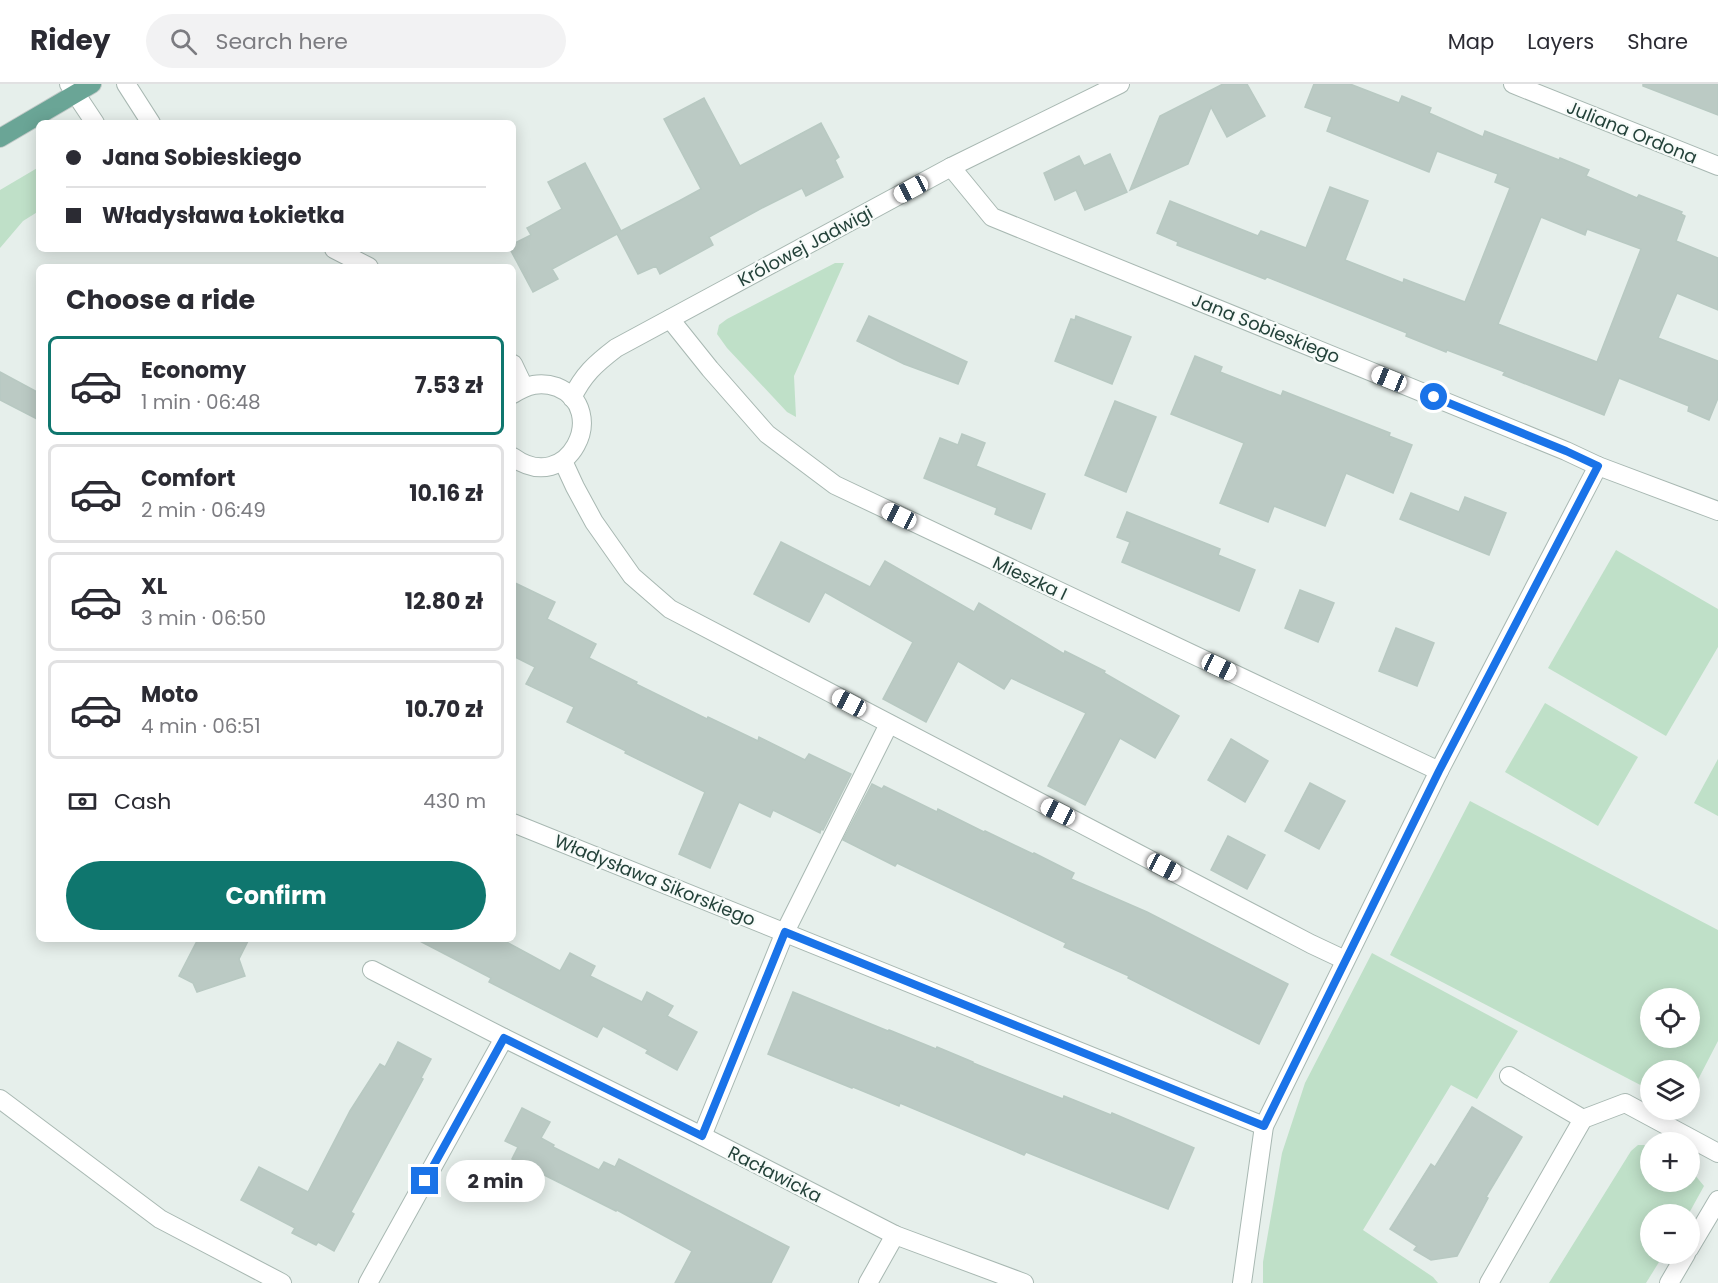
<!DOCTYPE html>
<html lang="en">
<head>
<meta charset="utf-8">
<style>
	:root { --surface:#fff; --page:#f2f2f3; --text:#2b2b33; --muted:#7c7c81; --line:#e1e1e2; --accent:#0f766e }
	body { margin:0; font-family:Poppins,sans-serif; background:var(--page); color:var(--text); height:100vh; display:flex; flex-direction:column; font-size:22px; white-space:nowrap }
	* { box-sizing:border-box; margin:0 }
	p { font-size:20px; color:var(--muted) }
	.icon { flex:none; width:33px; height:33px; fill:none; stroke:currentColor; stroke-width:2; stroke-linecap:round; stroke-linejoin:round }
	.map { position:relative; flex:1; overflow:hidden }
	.side { position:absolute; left:36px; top:180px; width:480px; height:678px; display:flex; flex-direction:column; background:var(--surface); border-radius:9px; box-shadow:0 3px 15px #0003 }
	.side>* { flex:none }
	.guide { position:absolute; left:36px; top:36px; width:480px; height:132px; border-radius:9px; box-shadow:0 3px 15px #0003; display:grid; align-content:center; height:132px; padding:0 30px; background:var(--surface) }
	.controls { position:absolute; left:1640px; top:904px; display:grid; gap:12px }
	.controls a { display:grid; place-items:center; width:60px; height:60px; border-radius:50%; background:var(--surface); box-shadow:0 3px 15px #0003; font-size:30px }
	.end { position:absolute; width:27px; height:27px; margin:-14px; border:8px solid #1a73e8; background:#fff; box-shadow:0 0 0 3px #fff }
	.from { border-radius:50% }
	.bubble { position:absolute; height:42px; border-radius:21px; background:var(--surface); box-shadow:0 3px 15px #0003; font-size:20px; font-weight:700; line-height:42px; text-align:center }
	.car { position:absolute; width:18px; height:36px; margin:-18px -9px; border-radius:8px; box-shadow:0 0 4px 2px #0007; background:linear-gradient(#fff 24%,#345 0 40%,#fff 0 76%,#345 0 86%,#fff 0) }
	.guide b { display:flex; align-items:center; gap:21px; height:57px; font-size:22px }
	.guide b+b { border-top:2px solid var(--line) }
	.guide i { width:15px; height:15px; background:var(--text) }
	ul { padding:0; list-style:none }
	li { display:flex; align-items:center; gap:18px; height:99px; margin:0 12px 9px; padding:0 18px; border:3px solid var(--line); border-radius:9px }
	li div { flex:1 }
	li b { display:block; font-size:22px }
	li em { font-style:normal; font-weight:700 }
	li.selected { border-color:var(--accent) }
	li>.icon { width:54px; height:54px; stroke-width:1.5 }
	h2 { padding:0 30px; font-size:27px; line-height:72px }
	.pay { display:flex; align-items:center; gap:15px; height:66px; padding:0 30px; font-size:22px }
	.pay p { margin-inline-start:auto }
	.action { display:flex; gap:12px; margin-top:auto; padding:12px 30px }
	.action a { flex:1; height:69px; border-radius:36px; background:var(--accent); color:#fff; font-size:24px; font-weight:700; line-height:69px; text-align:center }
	header { display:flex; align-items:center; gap:36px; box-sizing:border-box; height:84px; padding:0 30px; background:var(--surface); border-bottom:2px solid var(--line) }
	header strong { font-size:28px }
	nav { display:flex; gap:33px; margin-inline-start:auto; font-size:21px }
	.search { width:420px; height:54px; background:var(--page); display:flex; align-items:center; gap:15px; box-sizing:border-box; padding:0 21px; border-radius:33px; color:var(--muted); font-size:22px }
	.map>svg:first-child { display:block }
</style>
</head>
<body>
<header>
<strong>Ridey</strong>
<div class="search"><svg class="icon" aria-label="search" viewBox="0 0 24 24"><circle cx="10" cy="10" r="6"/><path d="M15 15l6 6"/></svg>Search here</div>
<nav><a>Map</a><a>Layers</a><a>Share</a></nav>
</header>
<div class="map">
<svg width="1718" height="1199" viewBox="0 0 1718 1199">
	<rect width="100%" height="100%" fill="#e6efeb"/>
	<g fill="#bfe0c8" fill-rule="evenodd">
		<path d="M39 83V127L23 137 0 164V106Z"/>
		<path d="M835 179H844L794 292 796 333 787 328 727 264 717 250 719 241 727 235Z"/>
		<path d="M1616 466 1718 525V563L1666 652 1548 584Z"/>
		<path d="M1545 619 1638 673 1598 742 1505 688Z"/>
		<path d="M1718 675V732L1694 719Z"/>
		<path d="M1470 717 1718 846V957L1689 1013V987H1650V1006L1390 871ZM1650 915H1689V954H1650Z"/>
		<path d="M1372 869 1518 947 1477 1015 1451 1001 1363 1146 1433 1193 1438 1199H1263V1178L1282 1069 1305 999Z"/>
		<path d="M1638 1061H1644L1650 1065V1098H1689V1084L1704 1102 1688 1131H1650V1170H1664L1646 1199H1549L1631 1067Z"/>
	</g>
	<g fill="#bbcac4" stroke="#b8c9c2" stroke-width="1.5" fill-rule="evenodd">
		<path d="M1223 0H1247L1265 32 1227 53 1211 23 1188 80 1130 106 1160 32Z"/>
		<path d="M1314 0H1350L1399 19 1402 12 1431 24 1429 29 1483 53 1485 47 1559 76 1560 74 1589 86 1586 92 1637 114 1639 111 1682 128 1681 130 1685 132 1676 157 1718 174V226L1677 209 1658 254 1718 277V314L1709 336 1688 327 1689 322 1619 294 1604 331 1503 291 1505 288 1447 266 1446 268 1406 252 1407 249 1267 193 1265 195 1177 161 1178 158 1157 149 1170 117 1258 152 1261 147 1306 164 1330 103 1368 117 1345 176 1403 199 1404 195 1465 218 1510 104 1495 98 1498 90 1437 67 1429 88 1327 47 1332 33 1305 23ZM1541 133 1585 151 1587 145 1641 165 1597 278 1498 240Z"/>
		<path d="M1643 0H1718V31L1643 2Z"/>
		<path d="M704 14 740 82 821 39 839 73 835 76 843 93 806 112 802 104 764 123 709 153 713 161 660 190 656 182 638 190 617 150 552 185 558 195 533 208 510 165H513V160L531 151 527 144 562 125 548 98 585 79 621 147 679 117 701 105 664 35Z"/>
		<path d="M1110 70 1127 108 1085 126 1076 106 1055 116 1044 89 1079 72 1084 82Z"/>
		<path d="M869 232 967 278 958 300 904 280 857 257Z"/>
		<path d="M1076 232 1131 253 1112 300 1055 277 1071 235 1075 236Z"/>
		<path d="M1195 272 1222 283 1220 288 1281 312 1283 307 1390 349 1389 352 1412 361 1393 409 1346 389 1325 442 1274 422 1268 438 1220 419 1244 359 1171 330Z"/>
		<path d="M0 288 39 309V336L0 316Z"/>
		<path d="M1115 317 1156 333 1126 408 1085 391Z"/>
		<path d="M962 350 985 359 976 382 1045 410 1031 445 995 430 997 424 924 394 940 354 958 361Z"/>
		<path d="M1411 409 1459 428 1465 413 1506 429 1489 471 1400 435Z"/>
		<path d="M1127 428 1220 465 1218 471 1255 486 1239 527 1122 478 1130 458 1117 453Z"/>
		<path d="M781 458 870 503 885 477 974 528 979 519 1064 570 1065 567 1105 587 1104 589 1179 632 1155 674 1120 654 1085 721 1048 702 1086 629 1011 594 1004 605 958 577 926 638 883 615 913 558 825 508 809 538 754 510Z"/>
		<path d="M513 498 555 518 547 535 596 560 589 574 637 598 636 600 707 635 708 633 758 657 759 653 805 676 809 670 851 690 823 746 821 745 820 749 773 726 770 733 739 718 710 784 679 770 705 708 625 669 626 667 567 638 574 623 526 600 535 583 513 572Z"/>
		<path d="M1300 506 1334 519 1318 558 1285 544Z"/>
		<path d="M1396 544 1434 559 1417 602 1379 587Z"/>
		<path d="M1231 655 1268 677 1245 718 1208 696Z"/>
		<path d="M1310 699 1345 717 1319 765 1285 747Z"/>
		<path d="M872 700 882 705 884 702 937 728 938 725 984 748 985 747 1033 770 1034 769 1074 789 1071 795 1147 828 1288 900 1259 960 1128 894 1129 892 1064 863 1066 859 897 779 895 782 843 756Z"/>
		<path d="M1228 752 1265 771 1247 805 1211 786Z"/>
		<path d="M198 855H249L239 875 245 892 197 908 193 899 179 892Z"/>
		<path d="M416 855H501L560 887 570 869 595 882 590 892 642 918 647 908 673 922 667 932 697 948 677 986 646 969 648 966 603 942 597 953 489 898 491 894Z"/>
		<path d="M793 908 888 947 889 946 936 965 937 963 973 978V979L1063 1015 1064 1012 1111 1031 1112 1029 1194 1064 1168 1125 1026 1068 1024 1071 900 1019 899 1022 853 1003 852 1004 768 970Z"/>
		<path d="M398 958 431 975 421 994 423 995 351 1128 354 1130 334 1167 318 1158 316 1161 292 1149 295 1144 241 1116 259 1083 308 1108 350 1027 380 980 385 983Z"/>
		<path d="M1472 1023 1522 1053 1486 1113 1488 1114 1457 1172 1431 1176 1414 1166 1417 1162 1390 1145 1431 1080 1435 1083Z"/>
		<path d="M522 1024 550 1038 541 1054 554 1061 553 1063 599 1086 604 1078 615 1083 619 1075 789 1163 771 1199H675L692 1167 617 1126 616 1127 512 1075 518 1063 505 1057Z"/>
	</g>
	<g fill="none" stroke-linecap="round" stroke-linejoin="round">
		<g stroke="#a8b8b2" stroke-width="20">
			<g id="minor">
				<path d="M69 0 95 39"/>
				<path d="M126 0 151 39"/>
				<path d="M1513 0 1718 82"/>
				<path d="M951 83 992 133 1566 367 1598 382 1718 427"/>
				<path d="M334 165 369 183"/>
				<path d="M670 235 710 285 767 350 835 401 1439 687"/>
				<path d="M513 280 524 303"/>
				<path d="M513 310C527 301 540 297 557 303 611 325 568 413 513 373"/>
				<path d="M572 314C583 291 595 280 616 264L951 83 1120 0"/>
				<path d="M563 377 575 403 594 438 632 492 670 525 1311 860 1345 876"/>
				<path d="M513 739 1264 1042"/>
				<path d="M372 886 504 954 702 1052 895 1151 1024 1199"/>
				<path d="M1509 992 1583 1035"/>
				<path d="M0 1015 160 1135 282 1199"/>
				<path d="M702 1052 785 848 889 640"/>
				<path d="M1689 1165 1718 1116"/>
				<path d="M368 1199 504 954"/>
				<path d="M868 1199 895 1151"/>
				<path d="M1242 1199 1264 1042 1439 687 1598 382"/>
				<path d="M1489 1199 1583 1035 1625 1019 1718 1069"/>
				<path d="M1669 1199 1686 1170"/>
			</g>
		</g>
		<g stroke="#c2cac8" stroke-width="20">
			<path id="major" d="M0 54 92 0"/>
		</g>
		<use href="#minor" stroke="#fff" stroke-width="18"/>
		<use href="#major" stroke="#6aa596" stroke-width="18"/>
	</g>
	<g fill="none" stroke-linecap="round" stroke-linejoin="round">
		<path stroke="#1a73e8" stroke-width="8" d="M425 1097 504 954 702 1052 785 848 1264 1042 1439 687 1598 382 1566 367 1434 313"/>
	</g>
	<g text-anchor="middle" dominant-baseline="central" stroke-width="4.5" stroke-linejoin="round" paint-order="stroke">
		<g font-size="18" fill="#24423a" stroke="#f7fbf9">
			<text transform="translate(1632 48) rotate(22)">Juliana Ordona</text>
			<text transform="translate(805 162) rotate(-28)">Królowej Jadwigi</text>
			<text transform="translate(1266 244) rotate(22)">Jana Sobieskiego</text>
			<text transform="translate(1030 494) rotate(25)">Mieszka I</text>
			<text transform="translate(655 796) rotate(22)">Władysława Sikorskiego</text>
			<text transform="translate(775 1090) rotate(27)">Racławicka</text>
		</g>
	</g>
</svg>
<div class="controls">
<a><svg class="icon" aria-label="locate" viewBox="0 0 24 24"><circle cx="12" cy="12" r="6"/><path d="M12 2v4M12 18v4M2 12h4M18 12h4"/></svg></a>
<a><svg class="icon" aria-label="layers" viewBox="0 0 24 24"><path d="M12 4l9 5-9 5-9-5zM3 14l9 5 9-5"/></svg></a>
<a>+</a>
<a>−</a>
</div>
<i class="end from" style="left:1434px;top:313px"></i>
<i class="end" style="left:425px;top:1097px"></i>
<div class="bubble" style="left:446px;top:1076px;width:99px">2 min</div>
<i class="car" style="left:911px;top:105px;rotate:242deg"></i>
<i class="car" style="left:1389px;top:295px;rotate:292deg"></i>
<i class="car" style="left:899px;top:432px;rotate:296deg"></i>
<i class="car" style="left:1219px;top:583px;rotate:115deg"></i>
<i class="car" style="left:849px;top:619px;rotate:298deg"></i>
<i class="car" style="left:1058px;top:728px;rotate:297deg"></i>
<i class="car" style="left:1164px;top:783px;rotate:118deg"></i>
<div class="guide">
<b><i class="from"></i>Jana Sobieskiego</b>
<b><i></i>Władysława Łokietka</b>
</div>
<section class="side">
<h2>Choose a ride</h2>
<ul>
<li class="selected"><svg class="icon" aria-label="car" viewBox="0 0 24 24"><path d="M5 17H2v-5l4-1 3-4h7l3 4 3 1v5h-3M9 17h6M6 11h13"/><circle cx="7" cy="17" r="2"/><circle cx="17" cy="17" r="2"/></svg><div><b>Economy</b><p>1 min · 06:48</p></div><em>7.53 zł</em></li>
<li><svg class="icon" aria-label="car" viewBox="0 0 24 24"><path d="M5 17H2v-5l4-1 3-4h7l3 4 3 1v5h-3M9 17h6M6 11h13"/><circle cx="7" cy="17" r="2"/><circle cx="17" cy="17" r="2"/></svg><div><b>Comfort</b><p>2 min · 06:49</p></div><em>10.16 zł</em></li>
<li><svg class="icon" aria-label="car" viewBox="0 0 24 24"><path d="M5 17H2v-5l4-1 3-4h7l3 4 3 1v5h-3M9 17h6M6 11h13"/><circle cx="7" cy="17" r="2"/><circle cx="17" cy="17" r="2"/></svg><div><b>XL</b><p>3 min · 06:50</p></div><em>12.80 zł</em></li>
<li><svg class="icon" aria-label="car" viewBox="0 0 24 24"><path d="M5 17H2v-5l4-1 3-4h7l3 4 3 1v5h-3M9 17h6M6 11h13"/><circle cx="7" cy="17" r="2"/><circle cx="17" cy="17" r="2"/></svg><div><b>Moto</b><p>4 min · 06:51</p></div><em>10.70 zł</em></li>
</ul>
<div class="pay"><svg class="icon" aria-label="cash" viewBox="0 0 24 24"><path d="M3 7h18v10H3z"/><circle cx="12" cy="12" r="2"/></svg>Cash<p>430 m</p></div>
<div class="action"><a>Confirm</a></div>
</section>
</div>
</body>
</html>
